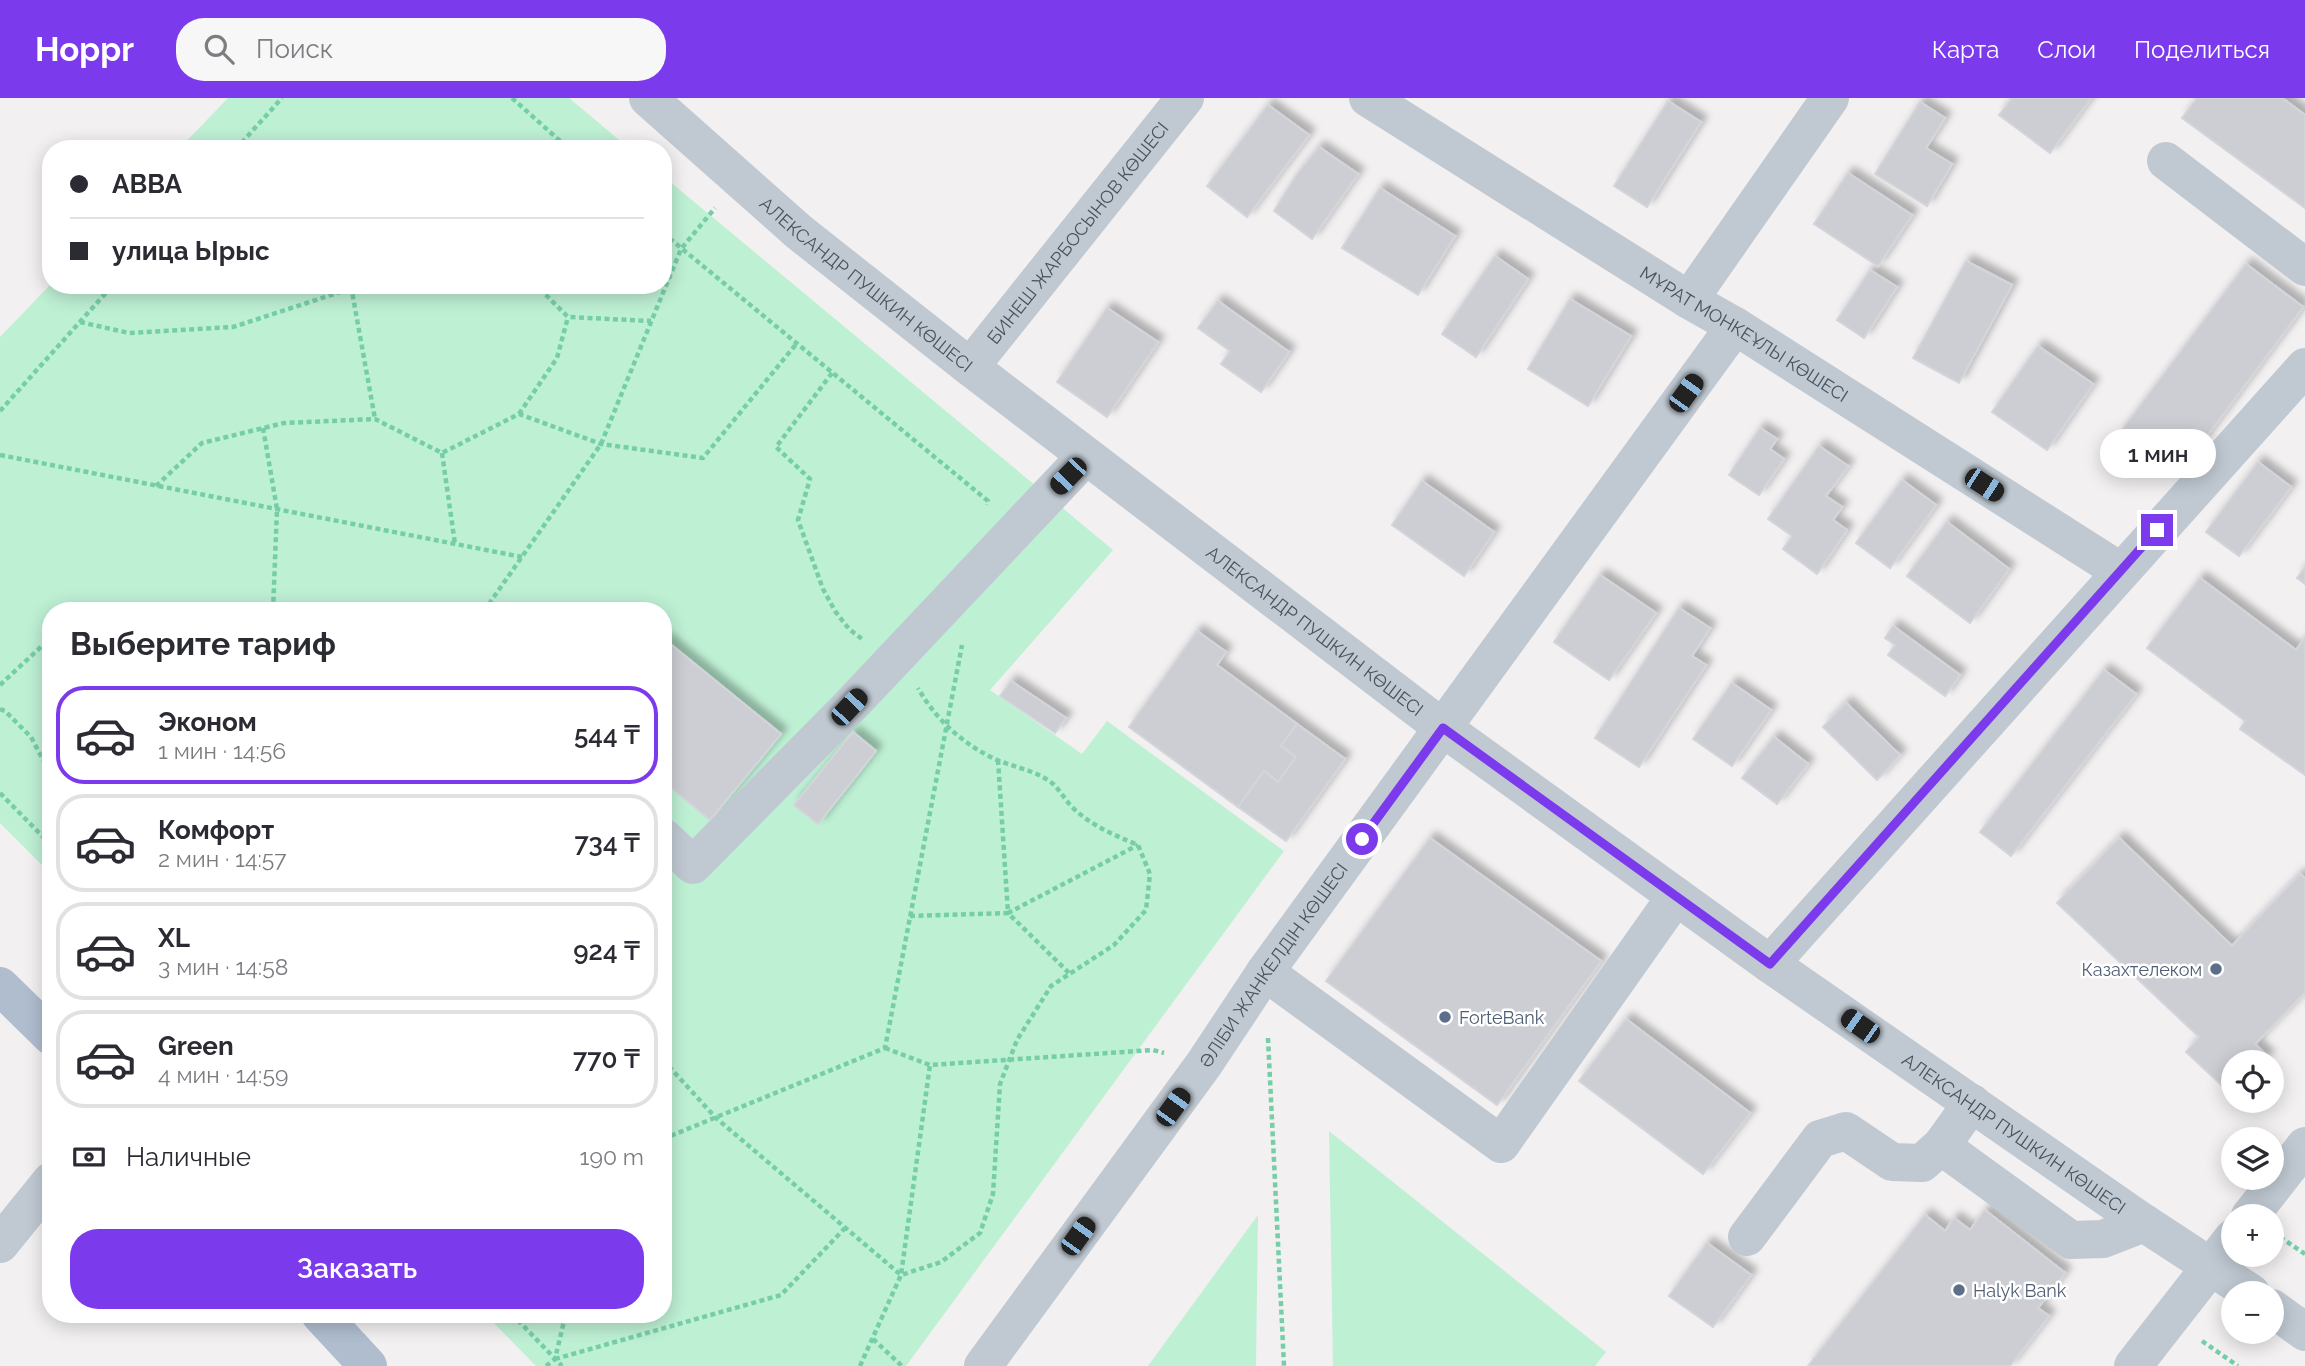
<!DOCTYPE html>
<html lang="ru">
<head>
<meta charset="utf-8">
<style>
	:root { --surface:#fff; --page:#f7f7f7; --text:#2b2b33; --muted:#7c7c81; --line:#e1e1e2; --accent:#7c3aed }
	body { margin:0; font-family:Raleway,sans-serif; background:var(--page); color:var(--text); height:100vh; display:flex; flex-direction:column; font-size:26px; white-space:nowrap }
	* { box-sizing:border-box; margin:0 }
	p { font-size:23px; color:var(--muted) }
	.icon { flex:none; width:38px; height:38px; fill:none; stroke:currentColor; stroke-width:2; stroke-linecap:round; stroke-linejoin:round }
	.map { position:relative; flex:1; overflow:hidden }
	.panel { position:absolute; left:42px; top:504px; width:630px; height:721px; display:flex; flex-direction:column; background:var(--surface); border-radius:28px; box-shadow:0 4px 18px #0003 }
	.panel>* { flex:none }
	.guide { position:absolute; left:42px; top:42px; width:630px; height:154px; border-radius:28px; box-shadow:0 4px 18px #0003; display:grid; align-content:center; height:154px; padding:0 28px; background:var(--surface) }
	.tools { position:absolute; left:2221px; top:952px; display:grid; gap:14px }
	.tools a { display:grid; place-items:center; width:63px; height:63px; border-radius:50%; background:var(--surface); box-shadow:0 4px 18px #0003; font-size:35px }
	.end { position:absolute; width:32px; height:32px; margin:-16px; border:9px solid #7c3aed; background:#fff; box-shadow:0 0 0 4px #fff }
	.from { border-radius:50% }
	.bubble { position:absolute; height:49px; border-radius:24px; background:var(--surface); box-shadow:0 4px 18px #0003; font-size:23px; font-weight:600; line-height:49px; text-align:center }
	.car { position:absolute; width:21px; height:42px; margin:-21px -10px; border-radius:9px; box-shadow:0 0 5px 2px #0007; background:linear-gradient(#222 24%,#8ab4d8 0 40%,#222 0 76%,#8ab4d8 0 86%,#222 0) }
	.guide b { display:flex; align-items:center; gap:24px; height:66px; font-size:26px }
	.guide b+b { border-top:2px solid var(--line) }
	.guide i { width:18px; height:18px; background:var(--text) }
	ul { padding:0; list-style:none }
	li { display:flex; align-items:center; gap:21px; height:98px; margin:0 14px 10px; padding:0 14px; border:4px solid var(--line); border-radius:28px }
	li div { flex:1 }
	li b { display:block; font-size:26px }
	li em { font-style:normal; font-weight:600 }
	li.on { border-color:var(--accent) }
	li>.icon { width:63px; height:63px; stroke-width:1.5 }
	h2 { padding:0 28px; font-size:32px; line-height:84px }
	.pay { display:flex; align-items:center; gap:18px; height:77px; padding:0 28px; font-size:26px }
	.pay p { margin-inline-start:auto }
	.primary-button { display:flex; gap:14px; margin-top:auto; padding:14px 28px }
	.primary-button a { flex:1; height:80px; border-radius:28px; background:var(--accent); color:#fff; font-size:28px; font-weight:600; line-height:80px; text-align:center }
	header { display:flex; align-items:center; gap:42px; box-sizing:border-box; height:98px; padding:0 35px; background:var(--accent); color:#fff }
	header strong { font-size:33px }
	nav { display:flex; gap:38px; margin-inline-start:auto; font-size:24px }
	.search { width:490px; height:63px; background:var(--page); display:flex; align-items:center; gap:18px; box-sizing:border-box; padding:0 24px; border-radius:28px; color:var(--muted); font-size:26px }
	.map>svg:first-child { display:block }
</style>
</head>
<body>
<header>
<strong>Hoppr</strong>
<div class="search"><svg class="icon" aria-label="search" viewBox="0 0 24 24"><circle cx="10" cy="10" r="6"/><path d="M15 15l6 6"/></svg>Поиск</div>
<nav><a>Карта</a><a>Слои</a><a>Поделиться</a></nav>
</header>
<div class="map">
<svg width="2305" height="1268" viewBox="0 0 2305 1268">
	<defs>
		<filter id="shadow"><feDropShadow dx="6" dy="-6" stdDeviation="3.5" flood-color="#0004"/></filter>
	</defs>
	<rect width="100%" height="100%" fill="#f2f0f0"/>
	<g fill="#bef0d4">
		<path d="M228 0H569L630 51H179Z"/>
		<path d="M663 78 1113 452 990 592 1082 656 1107 623 1284 753 906 1268H536L485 1216H663V513H51V776L0 725V239L51 186 663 187Z"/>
		<path d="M1329 1033 1606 1254 1595 1268H1333Z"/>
		<path d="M1258 1117 1256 1268H1148Z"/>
	</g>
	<g fill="#ccced4" stroke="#d4d5db" stroke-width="2" filter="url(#shadow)">
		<path d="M2012 0H2091L2050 55 1999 17Z"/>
		<path d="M2197 0H2282L2305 17V110L2182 20Z"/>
		<path d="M1668 3 1701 24 1647 109 1614 88Z"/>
		<path d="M1920 4 1945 20 1926 50 1952 66 1927 108 1875 76Z"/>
		<path d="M1268 7 1309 37 1247 119 1207 88Z"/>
		<path d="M1319 49 1358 76 1312 141 1274 113 1297 76Z"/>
		<path d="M1848 75 1912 117 1878 168 1814 126Z"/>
		<path d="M1380 90 1455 138 1418 197 1342 150Z"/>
		<path d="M1495 158 1528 181 1476 259 1442 236Z"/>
		<path d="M1966 163 2012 187 1959 285 1913 260Z"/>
		<path d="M2246 166 2303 209 2176 379 2119 336Z"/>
		<path d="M1870 172 1897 189 1864 240 1837 222Z"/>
		<path d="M1570 201 1631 238 1588 308 1528 271Z"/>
		<path d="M1218 203 1289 254 1261 294 1221 266 1230 253 1198 230Z"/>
		<path d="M1107 210 1158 244 1107 319 1057 284Z"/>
		<path d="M2038 248 2093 286 2047 352 1992 314Z"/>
		<path d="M1760 330 1777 341 1770 351 1784 361 1759 397 1729 377Z"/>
		<path d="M1819 348 1848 368 1826 398 1842 409 1833 422 1847 432 1817 476 1783 451 1792 438 1768 421Z"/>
		<path d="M2258 364 2291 389 2239 458 2206 434Z"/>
		<path d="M1902 382 1936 407 1890 470 1856 445Z"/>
		<path d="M1422 383 1494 434 1464 478 1392 427Z"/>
		<path d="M1947 424 2009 471 1970 525 1907 478Z"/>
		<path d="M2305 469V486L2297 480Z"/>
		<path d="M1600 477 1656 515 1609 582 1554 544Z"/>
		<path d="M2200 480 2296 552 2305 540V677L2240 631 2245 623 2147 550Z"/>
		<path d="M1679 510 1710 530 1692 558 1706 567 1639 669 1595 640Z"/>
		<path d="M1893 528 1960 577 1945 598 1888 557 1895 547 1885 540Z"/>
		<path d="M1197 533 1226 554 1217 567 1297 626 1281 648 1296 659 1278 684 1264 673 1238 709 1129 629Z"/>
		<path d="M663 540 781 636 710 722 663 683Z"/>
		<path d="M2104 572 2136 596 2011 758 1980 734Z"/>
		<path d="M1011 583 1066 620 1055 635 1000 598Z"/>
		<path d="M1732 585 1771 612 1732 668 1693 641Z"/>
		<path d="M1846 605 1900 657 1877 682 1823 629Z"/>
		<path d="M1297 626 1345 661 1286 743 1238 709 1264 673 1278 684 1296 659 1281 648Z"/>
		<path d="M853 634 876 653 818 726 794 707Z"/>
		<path d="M1774 639 1808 666 1777 706 1742 680Z"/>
		<path d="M1430 740 1601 863 1497 1007 1326 883Z"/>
		<path d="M2119 740 2232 848 2300 776 2305 780V894L2255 946 2268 959 2262 964H2233L2232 997 2186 954 2199 939 2057 805Z"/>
		<path d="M1626 921 1750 1015 1703 1076 1579 983Z"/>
		<path d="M1985 1112 2065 1175 2038 1210 2049 1218 2010 1268H1808L1925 1117 1945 1133 1954 1120 1970 1132Z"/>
		<path d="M1707 1145 1751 1177 1713 1229 1669 1198Z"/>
	</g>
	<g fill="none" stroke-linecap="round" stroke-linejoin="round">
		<g stroke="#76cea8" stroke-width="4.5" stroke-dasharray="5 3.5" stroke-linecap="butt">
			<path d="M512 0 569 51"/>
			<path d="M236 51 282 0"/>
			<path d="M663 135 988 403 987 407"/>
			<path d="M532 187 541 192 568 219 651 223"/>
			<path d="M351 188 375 321"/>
			<path d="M80 224 129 235 233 229 362 187"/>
			<path d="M832 275 776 349 810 381 798 422 823 491 835 513 849 531 862 541"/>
			<path d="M0 313 113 187"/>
			<path d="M519 316 557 260 568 219"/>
			<path d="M263 330 277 411 273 513"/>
			<path d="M442 355 455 446"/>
			<path d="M0 357 522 459"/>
			<path d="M156 388 202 345 284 325 375 321 442 355 519 316 601 346 703 360 797 245"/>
			<path d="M484 513 601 346 681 151 715 110"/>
			<path d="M0 587 44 546 51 543"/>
			<path d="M0 611 5 613 31 639 51 677"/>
			<path d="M998 662 1008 815 1138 747"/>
			<path d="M0 695 51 747"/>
			<path d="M910 818 1008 815 1070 876"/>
			<path d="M1268 940 1284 1268"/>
			<path d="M885 950 930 967 1153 952 1164 955"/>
			<path d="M663 962 716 1020 901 1177 930 967"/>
			<path d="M663 1041 885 950 962 547"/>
			<path d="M2280 1139 2305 1156"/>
			<path d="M512 1216 562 1268"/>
			<path d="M873 1241 902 1268"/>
			<path d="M2202 1243 2238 1268"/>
			<path d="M555 1261 781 1197 845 1130"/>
			<path d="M546 1268 555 1261 565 1219 564 1216"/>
			<path d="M860 1268 901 1177 941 1164 980 1135 993 1096 1000 986 1017 942 1051 888 1114 847 1146 812 1150 776 1138 747C1114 737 1092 728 1073 710 1065 702 1060 692 1052 685 1035 672 1016 670 997 662 964 647 936 622 918 590"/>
		</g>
		<g stroke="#c0c9d2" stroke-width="38">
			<path id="s1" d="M648 0 799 134 970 269 1443 630 1770 866 2144 1125 2251 1195"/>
			<path id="s2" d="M1368 0 1689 202 1735 228 2120 473"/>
			<path d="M2166 63 2305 169"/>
			<path d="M1689 202 1830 0"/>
			<path id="s3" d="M970 269 1185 0"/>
			<path d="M663 739 693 767 849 609 1086 358"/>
			<path d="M1770 866 2305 269"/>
			<path d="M1265 874 1501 1046 1676 798"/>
			<path d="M1941 1048 2071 1142 2103 1141 2144 1125"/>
			<path d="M2250 1118 2305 1048"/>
			<path d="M1747 1139 1820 1041 1846 1033 1892 1064 1922 1065 1941 1048 1972 1005"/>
			<path d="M0 1146 51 1083"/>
			<path d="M2272 1210 2305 1234"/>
			<path id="s4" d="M983 1268 1204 966 1265 874 1735 228"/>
			<path d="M2133 1268 2233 1140"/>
		</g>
		<g stroke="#afbdcf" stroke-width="38">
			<path d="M0 888 51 938"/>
			<path d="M320 1216 368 1268"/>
		</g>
	</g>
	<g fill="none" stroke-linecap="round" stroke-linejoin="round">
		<path stroke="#7c3aed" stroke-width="9" d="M1362 741 1443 630 1770 866 2157 432"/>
	</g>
	<g fill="#5c6f8a" stroke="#fff" stroke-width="2.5">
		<circle cx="2216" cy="871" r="7"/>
		<circle cx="1445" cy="919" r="7"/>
		<circle cx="1959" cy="1192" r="7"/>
	</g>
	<g text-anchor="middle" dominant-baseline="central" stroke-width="5" stroke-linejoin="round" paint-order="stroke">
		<g font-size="18" fill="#47525d" stroke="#fff">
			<text stroke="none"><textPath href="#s3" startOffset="172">БИНЕШ ЖАРБОСЫНОВ КӨШЕСІ</textPath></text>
			<text stroke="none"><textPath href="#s1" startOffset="287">АЛЕКСАНДР ПУШКИН КӨШЕСІ</textPath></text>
			<text stroke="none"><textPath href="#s2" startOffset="444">МҰРАТ МОНКЕҰЛЫ КӨШЕСІ</textPath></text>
			<text stroke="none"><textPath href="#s1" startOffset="854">АЛЕКСАНДР ПУШКИН КӨШЕСІ</textPath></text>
			<text stroke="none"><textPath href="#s4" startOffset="495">ӘЛІБИ ЖАНКЕЛДІН КӨШЕСІ</textPath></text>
			<text stroke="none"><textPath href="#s1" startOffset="1715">АЛЕКСАНДР ПУШКИН КӨШЕСІ</textPath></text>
		</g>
		<g font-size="18" fill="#4e5e75" stroke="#fff" text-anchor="start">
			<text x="2202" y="871" text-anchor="end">Казахтелеком</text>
			<text x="1459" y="919">ForteBank</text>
			<text x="1973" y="1192">Halyk Bank</text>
		</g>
	</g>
</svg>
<div class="tools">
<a><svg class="icon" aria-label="locate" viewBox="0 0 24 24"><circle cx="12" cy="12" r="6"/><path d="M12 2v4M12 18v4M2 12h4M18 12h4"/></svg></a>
<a><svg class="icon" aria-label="layers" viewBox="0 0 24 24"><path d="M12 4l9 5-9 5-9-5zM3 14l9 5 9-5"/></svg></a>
<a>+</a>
<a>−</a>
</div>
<i class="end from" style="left:1362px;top:741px"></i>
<i class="end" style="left:2157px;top:432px"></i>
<div class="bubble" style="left:2100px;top:331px;width:116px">1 мин</div>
<i class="car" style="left:1686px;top:295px;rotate:36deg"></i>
<i class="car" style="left:1068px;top:378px;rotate:224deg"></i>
<i class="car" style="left:1984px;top:387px;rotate:123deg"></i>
<i class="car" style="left:849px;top:609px;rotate:43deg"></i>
<i class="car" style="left:1860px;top:928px;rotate:305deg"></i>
<i class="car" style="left:1173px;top:1009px;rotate:36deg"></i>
<i class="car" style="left:1078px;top:1138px;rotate:36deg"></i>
<div class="guide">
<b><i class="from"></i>ABBA</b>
<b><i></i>улица Ырыс</b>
</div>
<section class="panel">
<h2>Выберите тариф</h2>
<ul>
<li class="on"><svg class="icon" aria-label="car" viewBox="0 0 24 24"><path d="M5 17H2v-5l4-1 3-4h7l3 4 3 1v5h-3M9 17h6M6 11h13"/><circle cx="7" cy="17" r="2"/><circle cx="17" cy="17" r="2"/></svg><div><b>Эконом</b><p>1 мин · 14:56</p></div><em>544 ₸</em></li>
<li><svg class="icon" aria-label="car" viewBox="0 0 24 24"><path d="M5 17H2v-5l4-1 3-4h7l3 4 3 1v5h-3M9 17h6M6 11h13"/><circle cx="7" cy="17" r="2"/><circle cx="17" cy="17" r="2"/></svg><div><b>Комфорт</b><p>2 мин · 14:57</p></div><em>734 ₸</em></li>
<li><svg class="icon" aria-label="car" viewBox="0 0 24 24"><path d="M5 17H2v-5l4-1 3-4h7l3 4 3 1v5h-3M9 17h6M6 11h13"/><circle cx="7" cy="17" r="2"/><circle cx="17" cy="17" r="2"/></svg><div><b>XL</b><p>3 мин · 14:58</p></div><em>924 ₸</em></li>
<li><svg class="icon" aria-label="car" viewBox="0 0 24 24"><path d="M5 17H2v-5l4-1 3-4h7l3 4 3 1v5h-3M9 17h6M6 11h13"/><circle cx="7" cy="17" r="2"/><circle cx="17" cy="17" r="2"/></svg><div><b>Green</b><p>4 мин · 14:59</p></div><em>770 ₸</em></li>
</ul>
<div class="pay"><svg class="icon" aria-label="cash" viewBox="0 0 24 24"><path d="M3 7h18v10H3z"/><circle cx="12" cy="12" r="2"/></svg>Наличные<p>190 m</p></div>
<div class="primary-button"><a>Заказать</a></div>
</section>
</div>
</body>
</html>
